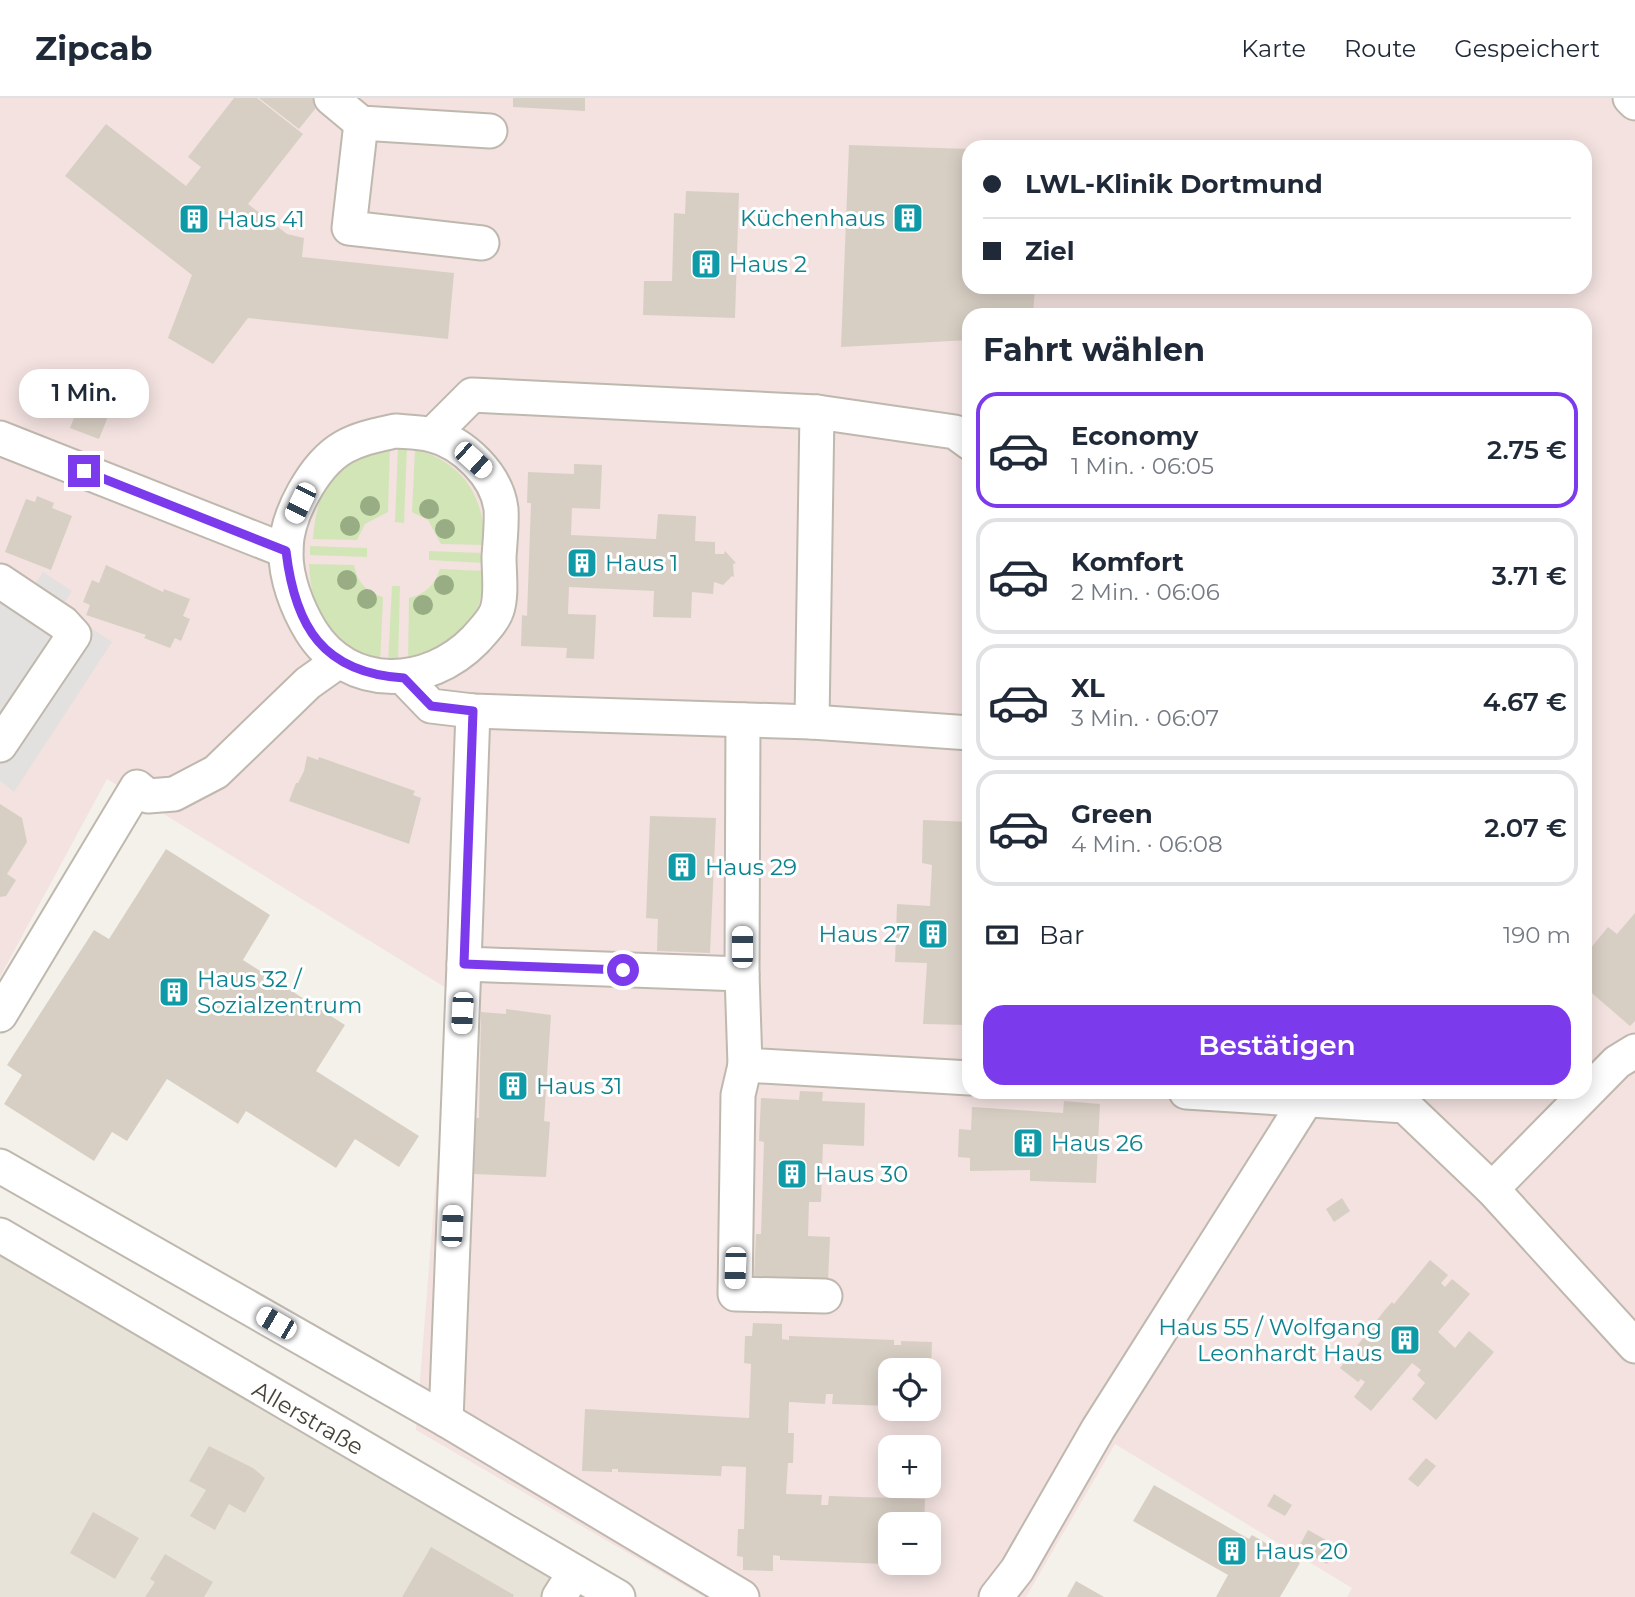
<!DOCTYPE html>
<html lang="de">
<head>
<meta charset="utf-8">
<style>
	:root { --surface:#fff; --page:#f6f6f7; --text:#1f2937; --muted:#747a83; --line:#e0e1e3; --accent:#7c3aed }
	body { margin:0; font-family:Montserrat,sans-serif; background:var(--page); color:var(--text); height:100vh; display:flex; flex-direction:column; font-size:26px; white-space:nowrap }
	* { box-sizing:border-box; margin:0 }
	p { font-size:23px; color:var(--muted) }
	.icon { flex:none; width:38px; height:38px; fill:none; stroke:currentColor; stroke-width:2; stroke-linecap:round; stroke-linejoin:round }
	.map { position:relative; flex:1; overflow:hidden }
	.panel { position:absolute; left:962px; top:210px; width:630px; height:791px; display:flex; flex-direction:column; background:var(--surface); border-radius:21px; box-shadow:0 4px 18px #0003 }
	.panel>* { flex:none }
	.hud { position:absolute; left:962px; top:42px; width:630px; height:154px; border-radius:21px; box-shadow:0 4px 18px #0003; display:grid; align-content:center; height:154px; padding:0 21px; background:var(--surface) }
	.buttons { position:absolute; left:878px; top:1260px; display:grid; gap:14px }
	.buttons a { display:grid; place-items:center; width:63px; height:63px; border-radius:14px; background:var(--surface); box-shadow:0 4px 18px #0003; font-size:35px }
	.end { position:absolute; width:32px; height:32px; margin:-16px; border:9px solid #7c3aed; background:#fff; box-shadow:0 0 0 4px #fff }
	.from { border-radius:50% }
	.bubble { position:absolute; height:49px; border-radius:21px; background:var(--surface); box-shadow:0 4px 18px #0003; font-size:23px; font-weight:600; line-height:49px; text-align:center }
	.car { position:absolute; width:21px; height:42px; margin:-21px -10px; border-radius:9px; box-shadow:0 0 5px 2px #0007; background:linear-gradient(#fff 24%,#345 0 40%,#fff 0 76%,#345 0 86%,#fff 0) }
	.hud b { display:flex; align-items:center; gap:24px; height:66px; font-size:26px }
	.hud b+b { border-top:2px solid var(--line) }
	.hud i { width:18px; height:18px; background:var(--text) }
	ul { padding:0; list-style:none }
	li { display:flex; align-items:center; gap:21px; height:116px; margin:0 14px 10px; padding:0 7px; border:4px solid var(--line); border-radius:21px }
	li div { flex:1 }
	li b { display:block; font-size:26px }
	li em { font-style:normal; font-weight:600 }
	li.selected { border-color:var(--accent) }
	li>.icon { width:63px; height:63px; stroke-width:1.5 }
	h2 { padding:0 21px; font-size:32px; line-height:84px }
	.pay { display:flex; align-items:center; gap:18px; height:77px; padding:0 21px; font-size:26px }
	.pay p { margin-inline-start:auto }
	.action { display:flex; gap:14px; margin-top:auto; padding:14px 21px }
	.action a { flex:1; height:80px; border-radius:21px; background:var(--accent); color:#fff; font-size:28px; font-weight:600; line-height:80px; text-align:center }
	header { display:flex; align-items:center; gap:42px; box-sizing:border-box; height:98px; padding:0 35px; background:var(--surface); border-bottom:2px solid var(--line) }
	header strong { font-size:33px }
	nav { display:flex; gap:38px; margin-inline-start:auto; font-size:24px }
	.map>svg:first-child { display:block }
</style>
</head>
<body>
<header>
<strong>Zipcab</strong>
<nav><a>Karte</a><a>Route</a><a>Gespeichert</a></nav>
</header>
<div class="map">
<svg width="1635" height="1499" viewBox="0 0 1635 1499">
	<rect width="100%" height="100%" fill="#f4f1eb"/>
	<path fill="#e8e3d9" d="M0 1148 594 1499H0Z"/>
	<path fill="#f3e2e0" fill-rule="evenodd" d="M0 0H1612L1635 23V1499H1347L1352 1490 1115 1346 1026 1499H704L416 1332 451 893 107 681 0 879ZM970 49H1586V189H970ZM970 217H1586V994H970ZM891 1272H929V1311H891ZM891 1349H929V1388H891ZM891 1426H929V1465H891Z"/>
	<g fill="#d2e5b7">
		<path d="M390 348 388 414 365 426 357 442 313 441C317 383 338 366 390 348Z"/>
		<path d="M398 348 407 349 404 425 395 424Z"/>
		<path d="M415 351C464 365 484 398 485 447L441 446 428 422 412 414Z"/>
		<path d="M310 448 367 450V459L310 457Z"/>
		<path d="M429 453 483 455V465L429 462Z"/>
		<path d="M309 466 354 467C357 484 366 494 383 499L380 566C331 551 311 516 309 466Z"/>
		<path d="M440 471 485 473C482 498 477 528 456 544 444 554 422 558 408 564L409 500C425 496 435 487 440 471Z"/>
		<path d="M392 488H400L398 565H388Z"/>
	</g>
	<path fill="#e3e1df" d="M0 468 32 490 43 474 72 493 61 510 112 544 14 694 0 683Z"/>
	<g fill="#d8cfc4">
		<path d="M234 0H257L303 36 248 106 287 136 304 140 302 159 454 175 448 241 248 220 213 266 168 240 192 177 65 78 106 26 186 88 201 69 188 59Z"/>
		<path d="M259 0H312L319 6 299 31Z"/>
		<path d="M513 0H585V13L513 9Z"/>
		<path d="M849 47 970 51V189H1035L1033 217H970V242L841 249Z"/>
		<path d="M686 93 739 95 735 220 643 217 644 183H672L674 115 685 116Z"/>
		<path d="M89 282 118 293 99 341 70 330Z"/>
		<path d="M574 366 602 367 600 411 572 410 571 437 656 441 658 416 696 418 695 443 715 444V456H724L725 453 736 465 733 466 734 479 732 478 723 487 714 484 713 496 692 494 691 520 653 519 654 493 569 489 568 516 596 517 594 561 566 560 567 550 521 548 522 517 527 518 531 405H527L528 374 574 376Z"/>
		<path d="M37 398 54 405 52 410 72 418 51 472 5 454 26 401 35 404Z"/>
		<path d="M106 467 163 494 164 491 190 501 183 518 190 521 181 543 175 540 170 550 144 540 146 537 86 517 90 507 83 504 92 482 99 485Z"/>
		<path d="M307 658 318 662 319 659 415 693 413 697 421 700 409 746 289 703 296 685H298L304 673Z"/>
		<path d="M0 706 22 720 27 744 7 776 16 782 6 798 0 799Z"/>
		<path d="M650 718 716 720 710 855 657 853 658 821 646 820Z"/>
		<path d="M923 722 970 724 968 927 923 926 927 865 895 864 897 806 930 808 932 767 922 765Z"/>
		<path d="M166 751 270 817 243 862 345 927 316 973 419 1038 399 1069 355 1041 336 1070 246 1013 238 1026 167 981 127 1043 112 1034 94 1063 4 1006 22 977 7 967 94 832 109 841Z"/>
		<path d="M1635 815V923L1630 928 1586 890V856L1608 829 1617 836Z"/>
		<path d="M506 911 551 917 544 1023 550 1024 546 1079 474 1076 475 1020H479L481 914 506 916Z"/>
		<path d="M800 993 823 994 822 1003 865 1005 864 1048 823 1046 821 1104H809L808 1138 830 1139 828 1182 754 1179 756 1136H761L764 1044 759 1043 761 1000 799 1002Z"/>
		<path d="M1064 1003 1100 1006 1096 1085 1030 1083V1072L970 1073V1060L958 1059 959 1031 971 1032 972 1009 1063 1015Z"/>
		<path d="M1342 1100 1350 1113 1334 1124 1326 1111Z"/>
		<path d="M1430 1162 1448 1177 1441 1185 1445 1189 1452 1181 1470 1196 1438 1234 1455 1250 1469 1233 1494 1254 1436 1322 1412 1301 1425 1285 1417 1277 1421 1272 1412 1265 1371 1313 1354 1299 1365 1284 1361 1281 1358 1284 1340 1270 1384 1213 1392 1204 1394 1206Z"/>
		<path d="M753 1225 782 1226V1241L789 1242V1238L894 1242V1247H901V1243L932 1244 931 1272H891V1308L832 1306 833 1296H826L825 1306 789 1304 788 1335H794L793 1365H788L786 1396 822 1397 821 1407H828L829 1398 925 1401 924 1426H891V1461H886L885 1466 780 1462V1458L773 1457V1473L743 1472V1459L737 1458 738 1431H744L746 1369 722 1368 721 1378 618 1374V1371H612V1374L582 1373 585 1311 749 1320 751 1266 744 1265 745 1238H752Z"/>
		<path d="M209 1348 253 1370 265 1380 245 1415 229 1406 215 1432 190 1418 206 1392 189 1383Z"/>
		<path d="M1426 1360 1436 1368 1418 1389 1408 1381Z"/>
		<path d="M1154 1387 1249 1441 1252 1437 1300 1465 1280 1499H1216L1228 1477 1133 1423Z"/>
		<path d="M1274 1396 1292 1407 1285 1418 1267 1408Z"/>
		<path d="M93 1414 139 1440 115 1481 70 1455Z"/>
		<path d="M1308 1432 1337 1448 1327 1466 1298 1450Z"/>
		<path d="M431 1449 514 1497 513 1499H402Z"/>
		<path d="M165 1456 213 1484 204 1499H145L155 1484 150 1481Z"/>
		<path d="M1076 1483 1104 1499H1067Z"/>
	</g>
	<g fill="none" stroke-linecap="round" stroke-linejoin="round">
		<g stroke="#bfb8ae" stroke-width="37">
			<g id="minor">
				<path d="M331 0 361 25 490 33"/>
				<path d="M1630 0 1635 5"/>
				<path d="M361 25 349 130 482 145"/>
				<path d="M395 333C407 334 420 334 432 337 463 345 497 377 501 411 502 426 500 443 499 459 499 475 502 497 497 512 494 522 482 534 475 542 428 590 349 594 311 533 297 510 285 479 286 452 286 418 314 366 344 349 360 340 377 337 395 333Z"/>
				<path d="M432 337 472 297 817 314 955 334 970 345"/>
				<path d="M0 340 286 453"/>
				<path d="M0 483 63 525 74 537 0 647"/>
				<path d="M404 580 431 608 473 613 812 624 970 635"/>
				<path d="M473 613 464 866 742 876 745 967 970 980"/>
				<path d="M812 624 817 314"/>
				<path d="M742 876 743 622"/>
				<path d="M0 917 137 689 148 698 174 696 216 674 308 585 339 563"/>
				<path d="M745 967 738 997 735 1196 825 1198"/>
				<path d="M1186 994 1405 1008 1492 1091 1635 1248"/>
				<path d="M0 1068 446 1322 742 1499"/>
				<path d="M1492 1091 1617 964 1635 953"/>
				<path d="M0 1137 618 1499"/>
				<path d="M446 1322 464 866"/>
				<path d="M559 1499 575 1474"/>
				<path d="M996 1499 1017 1472 1098 1331 1307 1001"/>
			</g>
		</g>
		<use href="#minor" stroke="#fff" stroke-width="33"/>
	</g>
	<g fill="#98ad84">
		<circle cx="370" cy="408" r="10"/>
		<circle cx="429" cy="411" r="10"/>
		<circle cx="350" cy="428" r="10"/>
		<circle cx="445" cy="431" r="10"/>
		<circle cx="347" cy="482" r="10"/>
		<circle cx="444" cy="487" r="10"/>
		<circle cx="367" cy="501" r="10"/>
		<circle cx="423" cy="507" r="10"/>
	</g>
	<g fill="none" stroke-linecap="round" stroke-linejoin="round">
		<path stroke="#7c3aed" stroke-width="9" d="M84 373 286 453C295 529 323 575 404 580L431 608 473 613 464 866 623 872"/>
	</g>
	<defs>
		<g id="building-square" transform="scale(1.575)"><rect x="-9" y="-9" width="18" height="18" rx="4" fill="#0f9aa8" stroke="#fff"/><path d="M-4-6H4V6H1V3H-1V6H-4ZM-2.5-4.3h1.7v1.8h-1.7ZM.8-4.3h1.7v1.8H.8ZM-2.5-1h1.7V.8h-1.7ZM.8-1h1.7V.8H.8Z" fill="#fff"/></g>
	</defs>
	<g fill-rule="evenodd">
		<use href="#building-square" x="908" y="120"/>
		<use href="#building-square" x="194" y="121"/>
		<use href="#building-square" x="706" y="166"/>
		<use href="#building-square" x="582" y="465"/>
		<use href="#building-square" x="682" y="769"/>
		<use href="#building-square" x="933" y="836"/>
		<use href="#building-square" x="174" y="894"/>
		<use href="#building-square" x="513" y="988"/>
		<use href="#building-square" x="1028" y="1045"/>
		<use href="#building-square" x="792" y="1076"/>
		<use href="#building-square" x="1405" y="1242"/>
		<use href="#building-square" x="1232" y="1453"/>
	</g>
	<g text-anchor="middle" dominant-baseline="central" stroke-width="6" stroke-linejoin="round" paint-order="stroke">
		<g font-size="23" fill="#0d838f" stroke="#fff" text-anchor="start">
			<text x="885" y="120" text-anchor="end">Küchenhaus</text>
			<text x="217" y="121">Haus 41</text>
			<text x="729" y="166">Haus 2</text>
			<text x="605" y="465">Haus 1</text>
			<text x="705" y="769">Haus 29</text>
			<text x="910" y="836" text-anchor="end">Haus 27</text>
			<text x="197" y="881">Haus 32 /<tspan x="197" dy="26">Sozialzentrum</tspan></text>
			<text x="536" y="988">Haus 31</text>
			<text x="1051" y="1045">Haus 26</text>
			<text x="815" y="1076">Haus 30</text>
			<text x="1382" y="1229" text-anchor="end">Haus 55 / Wolfgang<tspan x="1382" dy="26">Leonhardt Haus</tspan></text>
			<text x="1255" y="1453">Haus 20</text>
		</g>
		<g font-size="23" fill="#484239" stroke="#fff">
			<text transform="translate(308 1320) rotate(30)">Allerstraße</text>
		</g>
	</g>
</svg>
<div class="buttons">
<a><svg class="icon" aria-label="locate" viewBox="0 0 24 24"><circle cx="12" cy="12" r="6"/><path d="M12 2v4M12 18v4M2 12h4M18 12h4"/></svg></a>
<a>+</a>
<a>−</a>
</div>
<i class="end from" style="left:623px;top:872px"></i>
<i class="end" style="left:84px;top:373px"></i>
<div class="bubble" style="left:19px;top:271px;width:130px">1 Min.</div>
<i class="car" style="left:473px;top:362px;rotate:132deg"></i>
<i class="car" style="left:300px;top:405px;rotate:206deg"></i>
<i class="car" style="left:742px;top:849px;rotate:0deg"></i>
<i class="car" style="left:462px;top:915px;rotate:183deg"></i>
<i class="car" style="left:452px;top:1128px;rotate:3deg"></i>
<i class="car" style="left:735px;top:1170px;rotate:182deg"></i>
<i class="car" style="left:276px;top:1225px;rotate:300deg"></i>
<div class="hud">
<b><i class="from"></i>LWL-Klinik Dortmund</b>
<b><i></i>Ziel</b>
</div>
<section class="panel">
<h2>Fahrt wählen</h2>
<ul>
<li class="selected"><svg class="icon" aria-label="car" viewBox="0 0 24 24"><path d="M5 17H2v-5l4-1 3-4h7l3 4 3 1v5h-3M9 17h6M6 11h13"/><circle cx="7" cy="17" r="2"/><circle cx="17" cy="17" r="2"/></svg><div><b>Economy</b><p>1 Min. · 06:05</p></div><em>2.75 €</em></li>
<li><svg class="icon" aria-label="car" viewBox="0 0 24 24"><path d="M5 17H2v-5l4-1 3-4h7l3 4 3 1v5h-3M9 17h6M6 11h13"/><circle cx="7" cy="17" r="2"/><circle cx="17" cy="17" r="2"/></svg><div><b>Komfort</b><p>2 Min. · 06:06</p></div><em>3.71 €</em></li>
<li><svg class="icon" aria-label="car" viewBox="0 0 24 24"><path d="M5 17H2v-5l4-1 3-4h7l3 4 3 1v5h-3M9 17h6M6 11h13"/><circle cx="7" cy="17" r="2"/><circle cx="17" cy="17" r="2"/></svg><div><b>XL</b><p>3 Min. · 06:07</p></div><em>4.67 €</em></li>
<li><svg class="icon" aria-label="car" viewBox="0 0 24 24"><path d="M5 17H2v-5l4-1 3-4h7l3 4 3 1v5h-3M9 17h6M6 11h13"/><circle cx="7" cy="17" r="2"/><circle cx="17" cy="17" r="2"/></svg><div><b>Green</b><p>4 Min. · 06:08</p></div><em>2.07 €</em></li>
</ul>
<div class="pay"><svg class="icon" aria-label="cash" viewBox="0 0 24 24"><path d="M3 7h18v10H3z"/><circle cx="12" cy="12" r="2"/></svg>Bar<p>190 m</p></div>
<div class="action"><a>Bestätigen</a></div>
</section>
</div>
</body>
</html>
